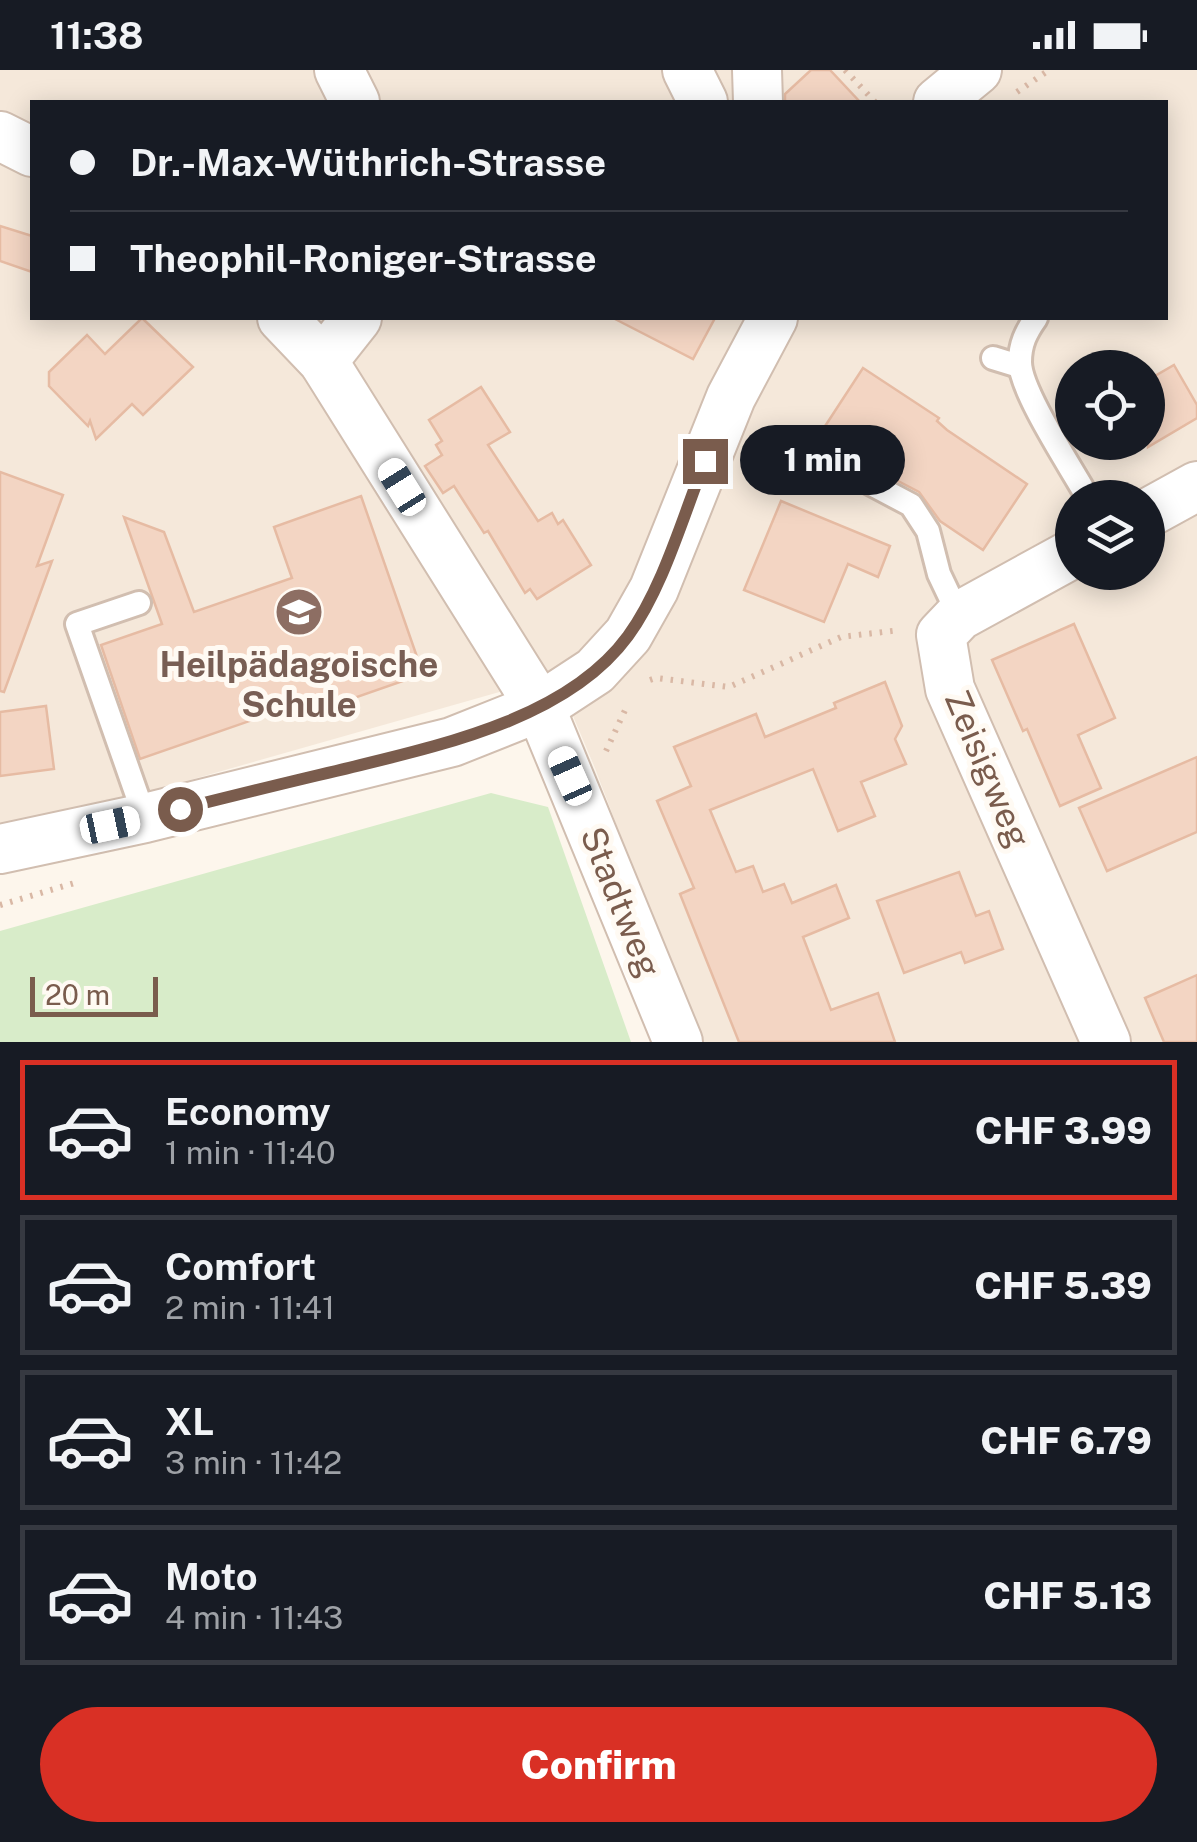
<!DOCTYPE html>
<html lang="en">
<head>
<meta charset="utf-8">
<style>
	:root { --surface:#171b24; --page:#20242c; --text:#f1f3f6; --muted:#9ea1a6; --line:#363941; --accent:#d93025 }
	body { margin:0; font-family:"Public Sans",sans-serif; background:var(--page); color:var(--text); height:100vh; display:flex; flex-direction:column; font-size:38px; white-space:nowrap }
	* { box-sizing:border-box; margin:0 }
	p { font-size:32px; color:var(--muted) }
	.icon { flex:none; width:55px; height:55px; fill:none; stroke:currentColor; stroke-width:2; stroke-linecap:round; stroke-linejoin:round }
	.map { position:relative; height:972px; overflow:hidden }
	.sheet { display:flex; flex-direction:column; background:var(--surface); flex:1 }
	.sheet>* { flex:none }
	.hud { position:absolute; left:30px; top:30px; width:1138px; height:220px; border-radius:0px; box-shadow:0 5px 25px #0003; display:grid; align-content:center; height:220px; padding:0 40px; background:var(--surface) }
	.controls { position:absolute; left:1055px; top:280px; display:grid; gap:20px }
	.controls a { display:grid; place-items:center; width:110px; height:110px; border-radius:50%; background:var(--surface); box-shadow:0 5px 25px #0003; font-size:50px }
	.scale { position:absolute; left:30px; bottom:25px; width:128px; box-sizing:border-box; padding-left:10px; border:5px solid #7a5c4d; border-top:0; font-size:28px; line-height:35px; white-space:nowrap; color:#7a5c4d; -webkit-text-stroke:8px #fffaf3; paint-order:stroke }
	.end { position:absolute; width:45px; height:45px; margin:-22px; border:12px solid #7a5c4d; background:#fff; box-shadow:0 0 0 5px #fff }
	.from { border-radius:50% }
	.bubble { position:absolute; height:70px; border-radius:35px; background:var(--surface); box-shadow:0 5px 25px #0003; font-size:32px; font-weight:800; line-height:70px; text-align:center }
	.car { position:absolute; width:30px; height:60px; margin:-30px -15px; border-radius:12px; box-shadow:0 0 8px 2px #0007; background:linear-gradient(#fff 24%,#345 0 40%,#fff 0 76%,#345 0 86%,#fff 0) }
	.hud b { display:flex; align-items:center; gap:35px; height:95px; font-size:38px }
	.hud b+b { border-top:2px solid var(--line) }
	.hud i { width:25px; height:25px; background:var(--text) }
	ul { padding:18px 0 0; list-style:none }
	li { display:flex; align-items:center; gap:30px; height:140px; margin:0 20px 15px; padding:0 20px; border:5px solid var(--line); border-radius:0px }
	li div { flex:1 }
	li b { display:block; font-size:38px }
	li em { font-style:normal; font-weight:800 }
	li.on { border-color:var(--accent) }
	li>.icon { width:90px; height:90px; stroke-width:1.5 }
	.button { display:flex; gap:20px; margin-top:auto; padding:20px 40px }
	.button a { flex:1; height:115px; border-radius:60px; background:var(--accent); color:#fff; font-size:40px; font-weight:800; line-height:115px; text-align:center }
	.status { display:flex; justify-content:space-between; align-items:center; height:70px; padding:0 50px; background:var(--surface); direction:ltr }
	.status svg { height:28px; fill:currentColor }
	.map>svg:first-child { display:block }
</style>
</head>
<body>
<div class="status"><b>11:38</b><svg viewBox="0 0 49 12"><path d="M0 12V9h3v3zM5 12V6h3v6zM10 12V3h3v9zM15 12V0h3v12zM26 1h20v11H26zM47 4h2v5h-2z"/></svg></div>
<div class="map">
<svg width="1197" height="972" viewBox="0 0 1197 972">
	<rect width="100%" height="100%" fill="#fdf6ec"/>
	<path fill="#f5e8da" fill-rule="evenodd" d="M0 0H1197V972H698L595 698 556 606 0 764ZM32 32H1165V248H32ZM1072 298H1148V372H1072ZM1072 428H1148V502H1072Z"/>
	<path fill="#d8ecc9" d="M491 723 548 737 631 972H0V861Z"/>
	<g fill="#f3d5c3" stroke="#e6bba3" stroke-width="2.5">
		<path d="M811 0H830L860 32H785V24Z"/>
		<path d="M0 156 32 166V202L0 191Z"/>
		<path d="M142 248 193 297 143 345 132 334 96 369 90 351 88 356 49 316V302L87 265 105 284Z"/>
		<path d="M613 248H715L693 289Z"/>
		<path d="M1174 295 1197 335V348L1148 377V310Z"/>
		<path d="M863 298 939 348 937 351 947 360 1027 414 983 480 940 451 919 422 867 395H852L827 379 830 375 818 367Z"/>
		<path d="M481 317 510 362 488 375 538 451 552 443 558 454 563 450 591 495 537 529 530 519 525 523 488 461 484 463 454 416 443 423 425 396 442 385 436 375 442 371 429 350Z"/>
		<path d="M0 402 63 425 37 496 52 491 4 622 0 621Z"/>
		<path d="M361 426 423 604 337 634 333 622 140 689 101 575 162 554 124 447 164 462 194 542 292 508 274 457Z"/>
		<path d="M781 431 890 476 878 507 848 494 824 552 744 520Z"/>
		<path d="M1074 554 1115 648 1078 665 1101 718 1060 736 1027 659 1023 661 992 590Z"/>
		<path d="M885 612 902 656 895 669 906 694 861 712 875 746 838 761 813 699 710 740 736 802 753 796 763 822 784 814 792 833 836 815 849 848 803 867 831 940 878 923 895 972H739L680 824 694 818 657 731 691 716 674 677 756 644 765 667 836 638 834 633Z"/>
		<path d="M46 636 54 699 0 706V642Z"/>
		<path d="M1197 687V762L1107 801 1079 738Z"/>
		<path d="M959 802 976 846 989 841 1003 879 965 893 961 882 904 903 877 831Z"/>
		<path d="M1197 905V972H1164L1145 928Z"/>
	</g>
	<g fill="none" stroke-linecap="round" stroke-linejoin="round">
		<g stroke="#d1beb0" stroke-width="28">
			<g id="lane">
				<path d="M1036 248C1026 262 1020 274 1020 292 1020 321 1072 399 1088 428"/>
				<path d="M993 288 1019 296"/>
				<path d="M860 408 911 435 928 461 939 504 959 546"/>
				<path d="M139 533 77 554 145 748"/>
			</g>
		</g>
		<g stroke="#d1beb0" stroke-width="52">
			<g id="street">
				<path d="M339 0 355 32"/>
				<path d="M687 0 703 32"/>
				<path d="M757 0 758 32"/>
				<path d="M938 32 977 0"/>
				<path d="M0 66 32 82"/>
				<path d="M282 248 323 291 540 637 678 972"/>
				<path d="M323 291 357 248"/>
				<path d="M1148 443 1197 416"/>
				<path d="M1072 484 959 546 941 565 950 619 1106 972"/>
				<path d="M0 779 145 748 452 672 540 637 595 601 628 565 654 519 731 327 773 248"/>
			</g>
		</g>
		<g stroke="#d9b8a5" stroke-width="6" stroke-dasharray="2.5 8" stroke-linecap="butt">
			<path d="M845 0 875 32"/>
			<path d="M1017 22 1049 0"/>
			<path d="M650 610 656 608 729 617 841 567 900 560"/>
			<path d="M606 681 626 638"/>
			<path d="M0 835 78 812"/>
		</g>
		<use href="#lane" stroke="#fff" stroke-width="22"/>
		<use href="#street" stroke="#fff" stroke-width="48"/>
	</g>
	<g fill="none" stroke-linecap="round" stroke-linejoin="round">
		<path stroke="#7a5c4d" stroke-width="12" d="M180 739C232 726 284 713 336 701 433 677 566 651 628 566 663 518 683 446 705 391"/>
	</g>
	<defs>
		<g id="school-disc" transform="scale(2.5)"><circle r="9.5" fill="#8d6e63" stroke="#fffaf3"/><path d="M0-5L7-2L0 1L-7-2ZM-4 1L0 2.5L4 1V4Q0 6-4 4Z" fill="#fff"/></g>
	</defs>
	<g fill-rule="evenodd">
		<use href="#school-disc" x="299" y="542"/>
	</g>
	<g text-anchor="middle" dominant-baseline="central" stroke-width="10" stroke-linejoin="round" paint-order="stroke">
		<g font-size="35" font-weight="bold" fill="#785e54" stroke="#fffaf3">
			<text x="299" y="594">Heilpädagoische<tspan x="299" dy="40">Schule</tspan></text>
		</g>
		<g font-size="35" fill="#7a5c4d" stroke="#fffaf3">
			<text transform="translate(988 699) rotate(67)">Zeisigweg</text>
			<text transform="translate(621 832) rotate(68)">Stadtweg</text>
		</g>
	</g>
</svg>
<div class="controls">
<a><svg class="icon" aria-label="locate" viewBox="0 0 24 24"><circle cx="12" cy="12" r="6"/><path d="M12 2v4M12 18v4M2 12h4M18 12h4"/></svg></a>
<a><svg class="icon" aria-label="layers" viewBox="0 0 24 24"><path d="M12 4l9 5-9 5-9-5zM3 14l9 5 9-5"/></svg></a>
</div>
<div class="scale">20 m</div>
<i class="end from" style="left:180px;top:739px"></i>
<i class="end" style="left:705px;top:391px"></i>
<div class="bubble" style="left:740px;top:355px;width:165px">1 min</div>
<i class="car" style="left:402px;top:417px;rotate:328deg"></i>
<i class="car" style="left:570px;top:706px;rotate:336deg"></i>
<i class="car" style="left:110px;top:755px;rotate:78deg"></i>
<div class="hud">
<b><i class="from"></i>Dr.-Max-Wüthrich-Strasse</b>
<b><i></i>Theophil-Roniger-Strasse</b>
</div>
</div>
<section class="sheet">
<ul>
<li class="on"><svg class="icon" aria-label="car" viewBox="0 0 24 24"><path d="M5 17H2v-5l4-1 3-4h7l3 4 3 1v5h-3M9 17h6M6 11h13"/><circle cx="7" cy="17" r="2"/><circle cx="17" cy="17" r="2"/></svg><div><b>Economy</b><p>1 min · 11:40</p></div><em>CHF 3.99</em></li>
<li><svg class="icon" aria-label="car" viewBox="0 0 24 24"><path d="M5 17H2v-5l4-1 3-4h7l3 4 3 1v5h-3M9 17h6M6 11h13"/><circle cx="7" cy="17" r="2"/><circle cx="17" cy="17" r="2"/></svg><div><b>Comfort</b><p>2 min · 11:41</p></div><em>CHF 5.39</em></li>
<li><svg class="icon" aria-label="car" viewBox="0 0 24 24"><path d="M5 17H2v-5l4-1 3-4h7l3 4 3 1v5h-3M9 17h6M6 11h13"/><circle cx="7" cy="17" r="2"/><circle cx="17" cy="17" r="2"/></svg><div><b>XL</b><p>3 min · 11:42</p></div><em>CHF 6.79</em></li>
<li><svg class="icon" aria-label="car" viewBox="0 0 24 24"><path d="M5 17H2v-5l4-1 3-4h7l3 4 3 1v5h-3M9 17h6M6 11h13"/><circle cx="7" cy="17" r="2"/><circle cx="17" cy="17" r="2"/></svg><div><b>Moto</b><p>4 min · 11:43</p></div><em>CHF 5.13</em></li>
</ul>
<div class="button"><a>Confirm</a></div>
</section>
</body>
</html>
